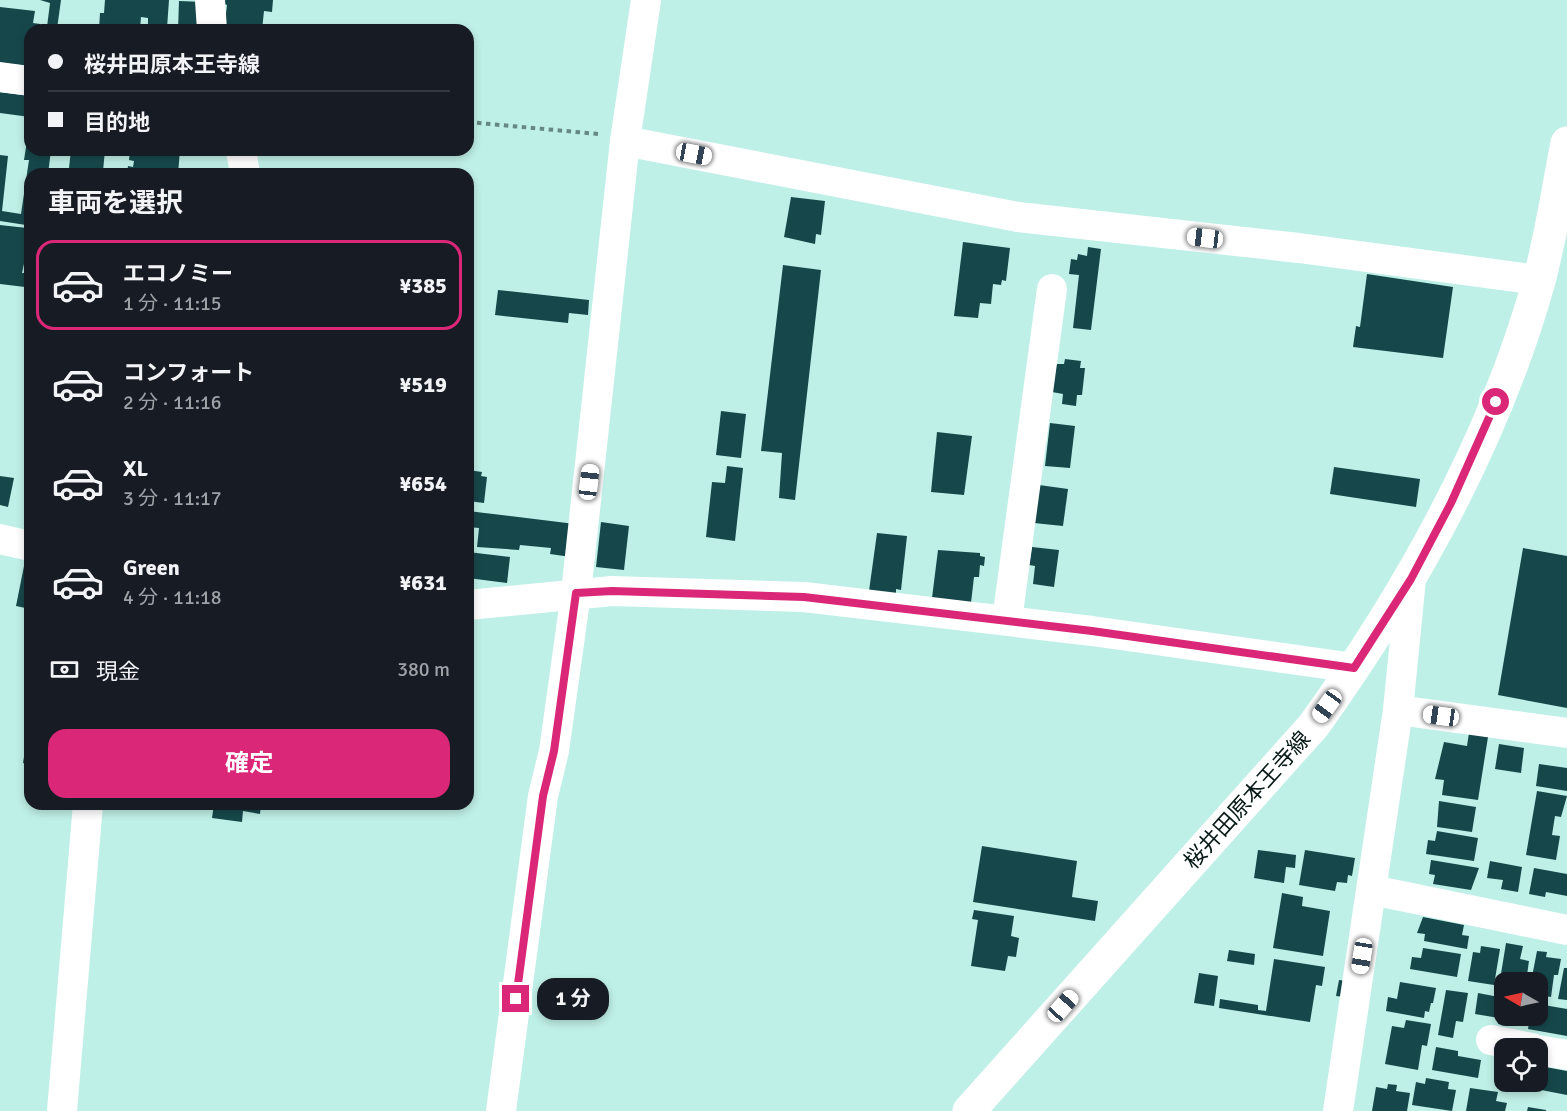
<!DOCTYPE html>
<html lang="ja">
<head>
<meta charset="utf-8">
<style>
	:root { --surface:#171b24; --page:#242831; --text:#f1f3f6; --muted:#9ea1a6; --line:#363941; --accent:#db2777 }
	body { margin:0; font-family:Signika,"Noto Sans JP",sans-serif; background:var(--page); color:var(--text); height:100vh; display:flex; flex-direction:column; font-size:22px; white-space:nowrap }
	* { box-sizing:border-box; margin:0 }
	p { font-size:20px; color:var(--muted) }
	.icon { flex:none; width:33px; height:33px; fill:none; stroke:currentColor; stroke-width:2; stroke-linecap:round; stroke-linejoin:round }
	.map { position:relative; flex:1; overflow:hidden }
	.details { position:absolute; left:24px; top:168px; width:450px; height:642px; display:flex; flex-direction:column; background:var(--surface); border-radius:18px; box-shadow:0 3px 9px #0003 }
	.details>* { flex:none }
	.banner { position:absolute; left:24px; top:24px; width:450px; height:132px; border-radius:18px; box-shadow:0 3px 9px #0003; display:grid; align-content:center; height:132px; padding:0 24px; background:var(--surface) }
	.needle { width:39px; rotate:279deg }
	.buttons { position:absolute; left:1494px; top:972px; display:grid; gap:12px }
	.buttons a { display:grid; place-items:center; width:54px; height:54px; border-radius:12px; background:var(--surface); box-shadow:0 3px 9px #0003; font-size:30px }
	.end { position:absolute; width:27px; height:27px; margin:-14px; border:8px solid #db2777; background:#fff; box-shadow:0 0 0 3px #fff }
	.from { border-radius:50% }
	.bubble { position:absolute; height:42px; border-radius:18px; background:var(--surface); box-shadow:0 3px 9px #0003; font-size:20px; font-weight:700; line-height:42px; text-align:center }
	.car { position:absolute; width:18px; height:36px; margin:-18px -9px; border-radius:8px; box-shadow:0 0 4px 2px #0007; background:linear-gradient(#fff 24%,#345 0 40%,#fff 0 76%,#345 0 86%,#fff 0) }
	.banner b { display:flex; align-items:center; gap:21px; height:57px; font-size:22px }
	.banner b+b { border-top:2px solid var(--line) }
	.banner i { width:15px; height:15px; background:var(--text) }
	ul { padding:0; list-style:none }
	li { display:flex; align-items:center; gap:18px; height:90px; margin:0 12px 9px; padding:0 12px; border:3px solid transparent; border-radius:18px }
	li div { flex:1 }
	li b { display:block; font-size:22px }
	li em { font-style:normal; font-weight:700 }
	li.current { border-color:var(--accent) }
	li>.icon { width:54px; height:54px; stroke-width:1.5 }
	h2 { padding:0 24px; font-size:27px; line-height:72px }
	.pay { display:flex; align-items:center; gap:15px; height:66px; padding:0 24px; font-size:22px }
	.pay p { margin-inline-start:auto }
	.action { display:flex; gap:12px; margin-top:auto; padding:12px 24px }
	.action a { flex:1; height:69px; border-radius:18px; background:var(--accent); color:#fff; font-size:24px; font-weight:700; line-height:69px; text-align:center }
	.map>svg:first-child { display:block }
</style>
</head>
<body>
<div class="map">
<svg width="1567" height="1111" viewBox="0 0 1567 1111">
	<rect width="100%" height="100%" fill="#bff0e7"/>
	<g fill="#16484b">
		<path d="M40 0H61L57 29 47 27 50 3Z"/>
		<path d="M105 0H169L167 28 148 26V18L141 17 140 30H99L100 13H104Z"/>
		<path d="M224 0H273L272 12 264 11 262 30H224L227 5 224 4Z"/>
		<path d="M179 1 205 2 203 30H178Z"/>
		<path d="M0 7 35 11 33 23 40 24 39 30H30V66L0 63Z"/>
		<path d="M0 92 30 96V117L0 113Z"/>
		<path d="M29 128 30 150H51L48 174H30V219H26V225L0 221V155L8 156 2 211 21 214 29 160H24Z"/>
		<path d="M71 150H105L103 171 69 168Z"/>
		<path d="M130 150H180L178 174H127L128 166 133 167 134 161 129 160Z"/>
		<path d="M791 197 825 201 821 235 816 234 815 244 784 237Z"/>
		<path d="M0 225 27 228 25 241H29L22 273H27L25 287 0 284Z"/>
		<path d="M963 242 1010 248 1006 281 1002 280 1001 285 993 284 991 304 980 303 978 318 954 316Z"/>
		<path d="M1088 247 1101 249 1091 330 1073 328 1079 275 1069 274 1071 259 1077 260 1078 254 1087 256Z"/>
		<path d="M783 265 821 270 795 500 779 498 782 453 761 451Z"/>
		<path d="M1367 274 1453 287 1443 358 1353 347 1356 326 1360 327Z"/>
		<path d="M498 290 589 300 588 315 569 313 568 323 495 315Z"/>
		<path d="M1065 359 1081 361 1080 368H1085L1082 395H1077L1076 406 1062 404 1063 394 1052 392 1056 364H1064Z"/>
		<path d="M721 411 746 414 741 458 716 455Z"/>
		<path d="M1050 423 1075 426 1070 468 1045 466Z"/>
		<path d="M937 432 972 436 964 495 931 492Z"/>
		<path d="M727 466 743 468 735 541 706 537 712 482 725 483Z"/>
		<path d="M1334 467 1420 479 1416 507 1330 494Z"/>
		<path d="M468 470 482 472 481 476 487 477 484 503 468 501Z"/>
		<path d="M0 476 14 478 8 507 0 505Z"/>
		<path d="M1039 485 1068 489 1063 526 1034 523Z"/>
		<path d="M468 511 575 524 571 557 550 554 551 548 520 545 519 550 477 547 479 528 468 527Z"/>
		<path d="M601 522 629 526 624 570 596 567Z"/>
		<path d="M877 533 907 536 901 590 896 589V595L869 591Z"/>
		<path d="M1032 547 1059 550 1054 587 1033 584 1035 566 1029 565Z"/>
		<path d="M1523 548 1567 556V708L1498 695Z"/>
		<path d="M938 550 980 553V556L985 557 984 566 980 565 979 577H974L971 603 932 598Z"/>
		<path d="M468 552 510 557 507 583 468 578Z"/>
		<path d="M25 561 30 562V609L16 606Z"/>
		<path d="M29 727H30V765L23 763Z"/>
		<path d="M1469 733 1488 737 1478 800 1442 795 1444 780 1435 779 1444 742 1467 746Z"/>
		<path d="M1499 744 1524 748 1521 773 1495 769Z"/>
		<path d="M1539 764 1567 768V791L1536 786Z"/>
		<path d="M1537 791 1567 796 1561 817 1555 816 1552 835 1560 836 1556 860 1526 855Z"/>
		<path d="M1439 801 1476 807 1472 832 1437 827Z"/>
		<path d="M110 804H140V809Z"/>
		<path d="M214 804H261L260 814 243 811 242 822 212 818Z"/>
		<path d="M1437 831 1478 838 1474 861 1426 854 1428 840 1435 841Z"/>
		<path d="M982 846 1077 861 1072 897 1098 901 1095 921 973 902Z"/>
		<path d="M1258 850 1296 855 1295 868 1286 867 1284 883 1254 878Z"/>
		<path d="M1305 850 1355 858 1352 876 1348 875 1347 883 1337 882 1335 891 1299 885Z"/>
		<path d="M1431 860 1479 868 1471 890 1433 884 1435 875 1429 874Z"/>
		<path d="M1490 861 1522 867 1518 892 1501 889 1503 880 1487 878Z"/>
		<path d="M1534 868 1567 874V896L1546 892 1545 897 1529 894Z"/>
		<path d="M1282 893 1303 897 1302 906 1330 911 1323 956 1273 948Z"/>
		<path d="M974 910 1014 916 1011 936 1019 938 1016 957 1008 956 1005 971 971 966 978 920 972 919Z"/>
		<path d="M1423 917 1464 925 1462 935 1469 936 1467 949 1424 941 1425 934 1417 933Z"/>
		<path d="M1506 943 1523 946 1520 959 1529 961 1526 982H1504V987L1499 986Z"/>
		<path d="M1481 946 1500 949 1494 985 1468 981 1473 952 1480 953Z"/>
		<path d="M1423 948 1461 954 1457 977 1410 969 1412 957 1421 958Z"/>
		<path d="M1229 950 1255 954 1254 965 1227 961Z"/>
		<path d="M1537 951 1547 952 1546 957 1561 959 1558 975H1554L1551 997 1538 995V982H1531Z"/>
		<path d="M1274 959 1325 967 1322 986 1316 985 1310 1022 1219 1008 1220 999 1258 1005V1010L1266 1011Z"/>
		<path d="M1564 968H1567V1000L1558 999Z"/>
		<path d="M1199 973 1218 976 1214 1006 1194 1003Z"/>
		<path d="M1339 980 1348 981 1345 997 1336 996Z"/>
		<path d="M1400 982 1436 988 1433 1003H1431L1429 1012 1425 1011 1424 1018 1386 1011 1388 997 1397 999Z"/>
		<path d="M1446 990 1468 993 1463 1022 1456 1021 1453 1038 1438 1035Z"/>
		<path d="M1478 993 1504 998V1016H1517L1515 1026 1498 1024 1499 1018 1475 1014Z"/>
		<path d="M1538 1004 1567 1009V1036L1528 1029 1530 1016H1538Z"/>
		<path d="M1406 1020 1431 1024 1427 1046 1422 1045 1418 1070 1385 1064 1392 1026 1404 1028Z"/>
		<path d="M1436 1047 1458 1051V1056L1481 1060 1478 1078 1432 1070Z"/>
		<path d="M1498 1063 1504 1064V1080L1496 1079Z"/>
		<path d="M1540 1066 1567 1071V1095L1536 1089Z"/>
		<path d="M1426 1078 1449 1082 1448 1089 1456 1090 1452 1111 1412 1105 1416 1082 1425 1084Z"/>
		<path d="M1505 1082H1531L1530 1088 1504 1084Z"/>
		<path d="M1388 1084 1397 1085 1396 1091 1410 1093 1407 1111H1372L1376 1087 1387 1089Z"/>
		<path d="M1470 1088 1498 1092 1496 1101 1507 1103 1505 1111H1466Z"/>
		<path d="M1528 1107 1546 1110V1111H1527Z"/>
	</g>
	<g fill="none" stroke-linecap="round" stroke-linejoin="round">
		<path stroke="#668882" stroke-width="4" stroke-dasharray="4.5 4.5" stroke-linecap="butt" d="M468 122 598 134"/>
		<g stroke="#fff" stroke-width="30">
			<path d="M210 0 212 30"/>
			<path d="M0 77 30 81"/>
			<path d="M625 141 1018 217 1299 248 1539 280"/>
			<path d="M241 150 245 174"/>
			<path d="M0 539 30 546"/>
			<path d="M468 605 612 591 804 597 1092 631 1354 668"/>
			<path d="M1007 620 1052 289"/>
			<path d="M1398 710 1567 733"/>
			<path d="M1372 890 1567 930"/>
			<path d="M1491 1040 1532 1048"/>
			<path d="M1538 1050 1567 1055"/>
			<path d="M62 1111 88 804"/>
			<path d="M501 1111 543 796 554 751 576 593 625 141 646 0"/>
			<path d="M1338 1111 1398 710 1411 579"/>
		</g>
		<path stroke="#fff" stroke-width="33" d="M969 1111 1314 725C1411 590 1494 442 1539 281 1551 236 1558 189 1567 143"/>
	</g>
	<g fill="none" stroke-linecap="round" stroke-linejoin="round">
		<path stroke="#db2777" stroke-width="8" d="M516 999 543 796 554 751 576 593 612 591 804 597 1092 631 1354 668 1411 579 1451 503 1496 402"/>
	</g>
	<g text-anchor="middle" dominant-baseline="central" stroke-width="6" stroke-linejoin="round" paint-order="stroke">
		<g font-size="22" fill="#071a17" stroke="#fff">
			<text transform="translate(1247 800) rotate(-48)">桜井田原本王寺線</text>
		</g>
	</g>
</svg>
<div class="buttons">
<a><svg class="needle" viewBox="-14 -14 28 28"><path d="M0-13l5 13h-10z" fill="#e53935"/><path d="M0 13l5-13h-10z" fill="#9ea1a6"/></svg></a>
<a><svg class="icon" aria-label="locate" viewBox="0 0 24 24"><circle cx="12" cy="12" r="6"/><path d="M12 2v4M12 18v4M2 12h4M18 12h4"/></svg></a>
</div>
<i class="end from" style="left:1496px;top:402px"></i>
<i class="end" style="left:516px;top:999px"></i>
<div class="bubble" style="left:537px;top:978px;width:72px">1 分</div>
<i class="car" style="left:694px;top:154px;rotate:101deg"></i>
<i class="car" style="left:1205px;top:238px;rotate:277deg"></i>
<i class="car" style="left:589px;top:482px;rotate:7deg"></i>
<i class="car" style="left:1327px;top:706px;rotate:216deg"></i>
<i class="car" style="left:1441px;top:716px;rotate:278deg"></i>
<i class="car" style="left:1362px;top:956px;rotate:189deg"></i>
<i class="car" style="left:1063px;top:1006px;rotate:42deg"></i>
<div class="banner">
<b><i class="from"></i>桜井田原本王寺線</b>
<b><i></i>目的地</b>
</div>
<section class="details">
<h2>車両を選択</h2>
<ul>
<li class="current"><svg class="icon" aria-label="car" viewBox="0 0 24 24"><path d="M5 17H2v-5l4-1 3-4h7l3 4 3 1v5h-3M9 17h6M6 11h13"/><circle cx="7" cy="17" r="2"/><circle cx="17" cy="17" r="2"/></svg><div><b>エコノミー</b><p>1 分 · 11:15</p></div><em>¥385</em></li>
<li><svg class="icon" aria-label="car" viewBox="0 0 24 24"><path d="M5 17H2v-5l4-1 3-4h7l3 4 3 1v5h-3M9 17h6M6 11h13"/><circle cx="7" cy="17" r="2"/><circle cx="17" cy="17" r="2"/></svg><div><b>コンフォート</b><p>2 分 · 11:16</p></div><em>¥519</em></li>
<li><svg class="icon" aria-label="car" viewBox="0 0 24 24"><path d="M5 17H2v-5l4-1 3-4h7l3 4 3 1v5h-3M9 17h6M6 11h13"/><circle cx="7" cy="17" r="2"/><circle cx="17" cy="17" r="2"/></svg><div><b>XL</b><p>3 分 · 11:17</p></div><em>¥654</em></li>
<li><svg class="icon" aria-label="car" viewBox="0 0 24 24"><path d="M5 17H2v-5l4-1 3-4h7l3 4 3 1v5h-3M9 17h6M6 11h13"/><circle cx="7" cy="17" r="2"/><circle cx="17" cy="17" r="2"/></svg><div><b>Green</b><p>4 分 · 11:18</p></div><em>¥631</em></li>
</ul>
<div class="pay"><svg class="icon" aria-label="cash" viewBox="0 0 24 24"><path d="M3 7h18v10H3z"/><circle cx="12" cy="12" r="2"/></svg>現金<p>380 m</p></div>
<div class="action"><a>確定</a></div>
</section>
</div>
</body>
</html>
